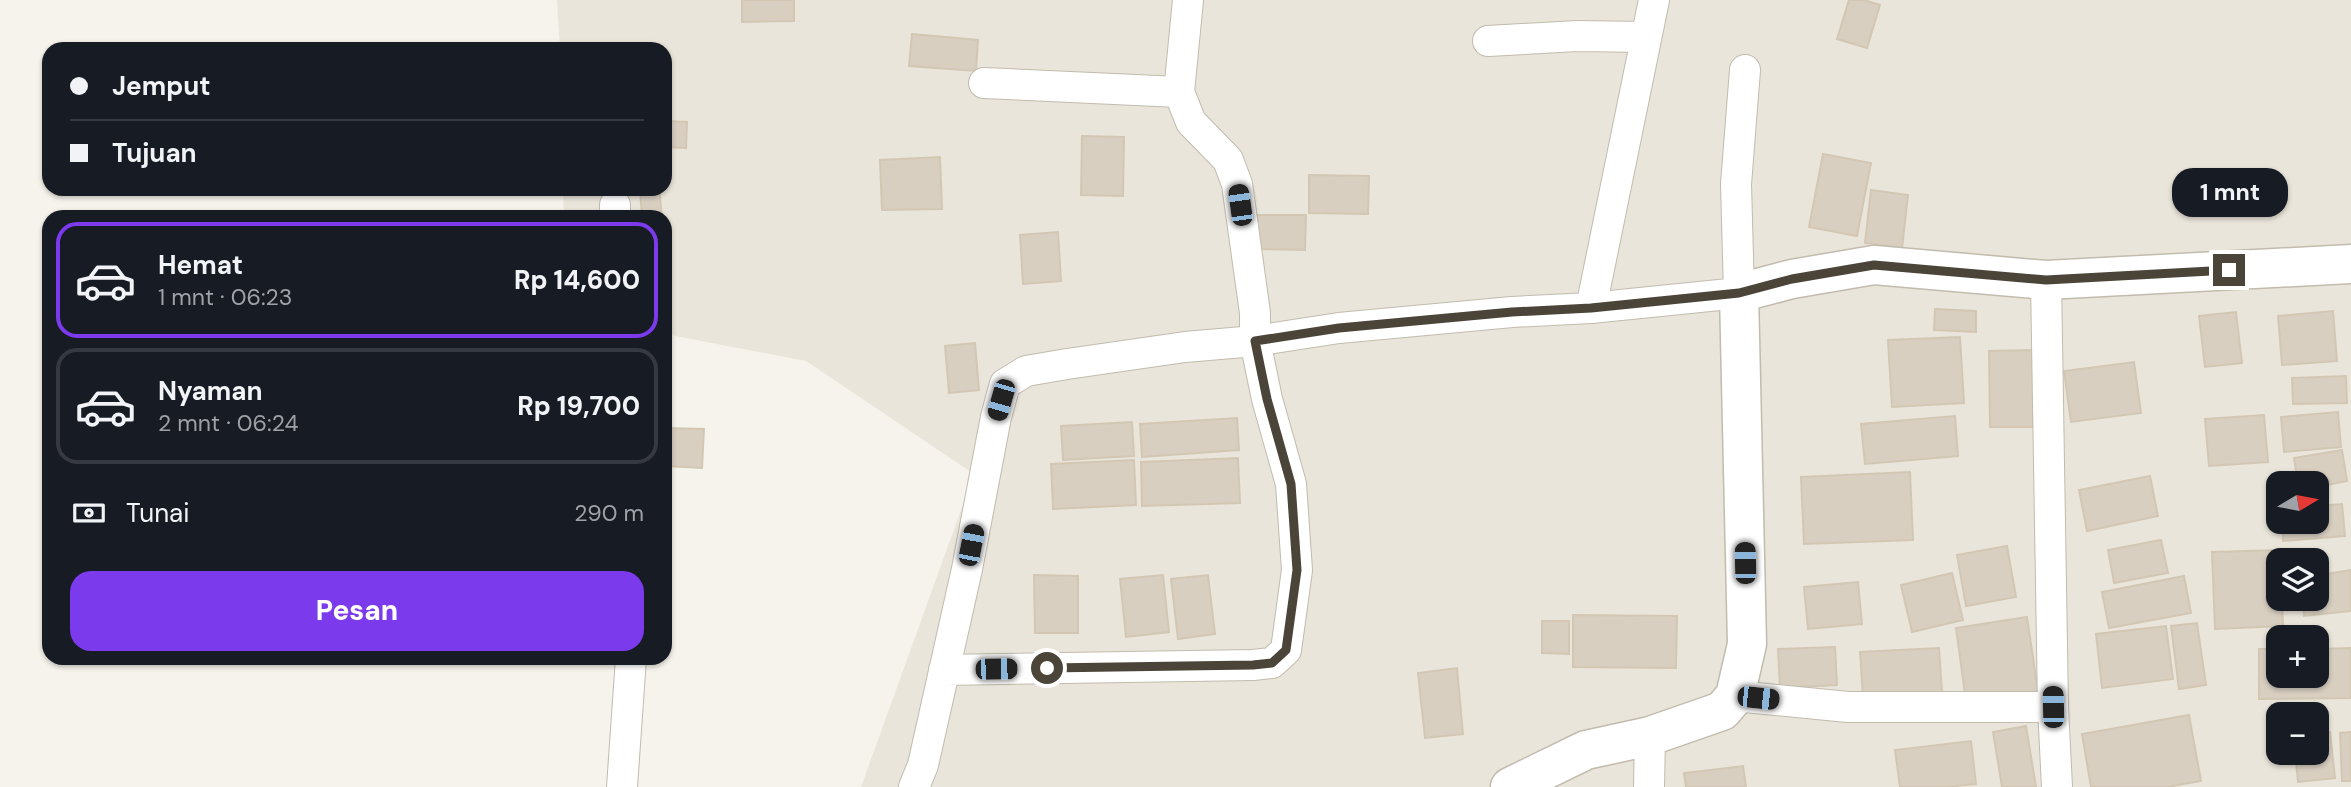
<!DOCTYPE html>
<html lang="id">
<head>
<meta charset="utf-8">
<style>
	:root { --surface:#171b24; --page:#242831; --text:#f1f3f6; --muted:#9ea1a6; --line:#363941; --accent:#7c3aed }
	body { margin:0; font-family:"DM Sans",sans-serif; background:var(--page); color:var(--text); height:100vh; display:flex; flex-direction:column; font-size:26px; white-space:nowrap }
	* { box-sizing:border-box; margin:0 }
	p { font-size:23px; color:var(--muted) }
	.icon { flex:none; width:38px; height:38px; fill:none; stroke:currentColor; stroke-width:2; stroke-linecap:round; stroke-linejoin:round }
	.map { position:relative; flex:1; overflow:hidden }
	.panel { position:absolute; left:42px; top:210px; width:630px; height:455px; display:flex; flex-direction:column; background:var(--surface); border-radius:21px; box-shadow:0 2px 5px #0004 }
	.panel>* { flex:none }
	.guide { position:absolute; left:42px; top:42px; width:630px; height:154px; border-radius:21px; box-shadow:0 2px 5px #0004; display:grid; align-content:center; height:154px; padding:0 28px; background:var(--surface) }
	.needle { width:46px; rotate:80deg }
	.buttons { position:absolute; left:2266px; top:471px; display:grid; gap:14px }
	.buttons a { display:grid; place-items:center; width:63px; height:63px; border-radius:14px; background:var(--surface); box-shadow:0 2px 5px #0004; font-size:35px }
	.end { position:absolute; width:32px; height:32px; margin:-16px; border:9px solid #4b4439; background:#fff; box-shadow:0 0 0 4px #fff }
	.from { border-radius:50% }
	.bubble { position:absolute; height:49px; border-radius:21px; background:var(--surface); box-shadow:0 2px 5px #0004; font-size:23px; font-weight:800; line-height:49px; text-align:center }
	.car { position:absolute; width:21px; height:42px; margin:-21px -10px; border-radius:9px; box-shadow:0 0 5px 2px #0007; background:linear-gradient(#222 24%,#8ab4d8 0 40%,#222 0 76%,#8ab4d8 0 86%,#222 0) }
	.guide b { display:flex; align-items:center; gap:24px; height:66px; font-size:26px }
	.guide b+b { border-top:2px solid var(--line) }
	.guide i { width:18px; height:18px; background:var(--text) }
	ul { padding:12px 0 0; list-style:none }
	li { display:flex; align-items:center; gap:21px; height:116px; margin:0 14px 10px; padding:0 14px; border:4px solid var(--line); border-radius:21px }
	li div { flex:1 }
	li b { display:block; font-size:26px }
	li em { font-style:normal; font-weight:800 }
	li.current { border-color:var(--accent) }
	li>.icon { width:63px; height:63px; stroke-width:1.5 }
	.pay { display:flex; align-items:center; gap:18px; height:77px; padding:0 28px; font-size:26px }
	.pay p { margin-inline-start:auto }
	.button { display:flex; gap:14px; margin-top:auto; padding:14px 28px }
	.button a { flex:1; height:80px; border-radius:21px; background:var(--accent); color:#fff; font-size:28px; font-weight:800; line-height:80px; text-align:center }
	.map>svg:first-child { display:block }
</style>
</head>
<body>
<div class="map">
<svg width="2351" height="787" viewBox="0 0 2351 787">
	<rect width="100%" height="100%" fill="#f6f3ec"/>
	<path fill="#eae5da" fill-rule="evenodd" d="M557 0H2351V787H861L974 474 806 361 665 334V217H564L563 189H665V49H560ZM2278 483H2317V522H2278ZM2278 560H2317V598H2278ZM2278 637H2317V676H2278ZM2278 714H2317V752H2278Z"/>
	<g fill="#d8cfc1" stroke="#d3c7b4" stroke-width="2">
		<path d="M742 0H794V21L742 22Z"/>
		<path d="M1849 0H1864L1880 5 1867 48 1837 39Z"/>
		<path d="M912 34 978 40 976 71 909 66Z"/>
		<path d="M665 121 687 122 686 148 665 147Z"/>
		<path d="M1082 136 1124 137 1123 196 1081 195Z"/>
		<path d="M1823 154 1871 163 1857 236 1809 227Z"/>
		<path d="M940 157 942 209 882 210 880 160Z"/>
		<path d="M1309 175 1369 176 1368 214 1309 213Z"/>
		<path d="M659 189 662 217H642L640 190Z"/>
		<path d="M1871 190 1908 195 1902 248 1865 243Z"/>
		<path d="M1257 215H1306L1305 250 1256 249Z"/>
		<path d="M1058 232 1061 281 1023 284 1020 235Z"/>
		<path d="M1935 309 1976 311V332L1934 330Z"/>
		<path d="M2333 311 2337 361 2282 365 2278 316Z"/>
		<path d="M2236 312 2242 363 2205 367 2199 316Z"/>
		<path d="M1960 337 1964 403 1892 407 1888 340Z"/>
		<path d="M975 343 979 390 949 393 945 346Z"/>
		<path d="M2033 350V427H1990L1989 351Z"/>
		<path d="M2134 362 2141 413 2071 422 2064 371Z"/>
		<path d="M2346 376 2347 403 2293 404 2292 378Z"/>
		<path d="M2338 412 2341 447 2284 452 2281 417Z"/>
		<path d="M2264 415 2268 462 2209 466 2205 419Z"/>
		<path d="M1955 416 1958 456 1865 464 1861 424Z"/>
		<path d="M1237 418 1239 450 1142 457 1140 424Z"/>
		<path d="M1132 422 1134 456 1063 460 1061 426Z"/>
		<path d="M665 428 704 429 702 468 665 466Z"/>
		<path d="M2342 450 2347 481 2317 487V483H2298L2294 458Z"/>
		<path d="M1238 458 1240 503 1142 506 1141 462Z"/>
		<path d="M1134 460 1136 505 1053 509 1051 464Z"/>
		<path d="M1910 472 1913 540 1804 544 1801 477Z"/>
		<path d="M2150 476 2158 516 2087 531 2079 490Z"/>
		<path d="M2342 504 2345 536 2283 541 2282 522H2317V506Z"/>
		<path d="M2161 540 2168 573 2114 583 2108 550Z"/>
		<path d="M2007 546 2016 597 1966 606 1957 555Z"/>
		<path d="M2280 550 2278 598H2282L2283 626 2215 629 2212 552Z"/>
		<path d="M2324 553 2326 574 2351 570V611L2304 616 2303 598H2317V560H2301V554Z"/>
		<path d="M1952 573 1963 620 1912 632 1901 585Z"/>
		<path d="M1034 575 1078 576V633H1035Z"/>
		<path d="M1163 575 1169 632 1126 637 1120 579Z"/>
		<path d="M1208 575 1215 634 1178 639 1171 579Z"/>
		<path d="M2184 576 2191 613 2109 628 2102 592Z"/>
		<path d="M1858 582 1862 624 1808 629 1804 587Z"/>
		<path d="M1573 615 1677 616 1676 668 1573 667Z"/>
		<path d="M2027 617 2038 691 1966 701 1956 628Z"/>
		<path d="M1542 621H1569V654L1542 653Z"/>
		<path d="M2197 623 2206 685 2179 689 2171 626Z"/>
		<path d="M2166 626 2173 679 2102 688 2096 634Z"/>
		<path d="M1835 647 1837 685 1780 688 1778 649Z"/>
		<path d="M1939 648 1942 692 1863 697 1860 652Z"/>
		<path d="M2351 648V698L2259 699V649H2278V676H2317V649Z"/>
		<path d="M1457 668 1463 734 1425 738 1418 673Z"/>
		<path d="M2189 715 2201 781 2167 787H2091L2082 734Z"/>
		<path d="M2026 726 2036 787H2002L1993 732Z"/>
		<path d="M2330 732 2335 778 2298 782 2295 752H2317V733Z"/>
		<path d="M2351 732V781H2342L2340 733Z"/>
		<path d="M1971 741 1976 784 1946 787H1900L1895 750Z"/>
		<path d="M1743 766 1746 787H1686L1684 773Z"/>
	</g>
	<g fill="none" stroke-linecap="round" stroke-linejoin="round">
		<g stroke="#c2bbae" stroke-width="32">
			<g id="minor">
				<path d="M1188 0 1179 92 1191 122 1228 160 1237 184 1255 313V341L1339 328 1512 312 1591 308 1739 293 1736 184 1745 70"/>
				<path d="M1488 41 1577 36 1646 37"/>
				<path d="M984 83 1179 92"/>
				<path d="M615 217V205"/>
				<path d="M2046 280 2053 707 2057 787"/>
				<path d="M1591 308 1654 0"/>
				<path d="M1735 696 1848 707H2053"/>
				<path d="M622 787 631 658"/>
				<path d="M914 787 923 765 967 569 996 417 1005 384 1026 371 1067 364 1185 347 1255 341 1267 399 1291 484 1297 570 1286 650 1272 663 1253 665 944 670"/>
				<path d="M1649 787 1650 736"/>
			</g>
		</g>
		<g stroke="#c2bbae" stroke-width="41">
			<path id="tertiary" d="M1510 787 1586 750 1650 736 1722 711 1735 696 1747 644 1739 293 1792 279 1874 265 2046 280 2351 264"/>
		</g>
		<use href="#minor" stroke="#fff" stroke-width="30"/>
		<use href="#tertiary" stroke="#fff" stroke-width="38"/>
	</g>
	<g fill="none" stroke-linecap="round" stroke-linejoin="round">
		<path stroke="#4b4439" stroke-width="9" d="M1047 668 1253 665 1272 663 1286 650 1297 570 1291 484 1267 399 1255 341 1339 328 1512 312 1591 308 1739 293 1792 279 1874 265 2046 280 2229 270"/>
	</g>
</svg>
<div class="buttons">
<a><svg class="needle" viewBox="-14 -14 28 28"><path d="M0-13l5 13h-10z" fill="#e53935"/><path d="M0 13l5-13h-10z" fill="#9ea1a6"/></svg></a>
<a><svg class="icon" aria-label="layers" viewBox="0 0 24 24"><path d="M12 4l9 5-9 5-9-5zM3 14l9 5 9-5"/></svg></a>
<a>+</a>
<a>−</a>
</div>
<i class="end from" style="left:1047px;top:668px"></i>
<i class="end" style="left:2229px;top:270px"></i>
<div class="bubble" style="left:2172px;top:168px;width:116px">1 mnt</div>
<i class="car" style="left:1240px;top:205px;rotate:352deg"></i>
<i class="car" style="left:1001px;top:400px;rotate:196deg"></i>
<i class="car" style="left:971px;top:545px;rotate:11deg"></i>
<i class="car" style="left:1745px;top:563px;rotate:359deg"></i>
<i class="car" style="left:996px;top:669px;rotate:89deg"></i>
<i class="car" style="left:1758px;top:698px;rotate:96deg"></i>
<i class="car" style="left:2053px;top:707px;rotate:359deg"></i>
<div class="guide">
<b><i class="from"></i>Jemput</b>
<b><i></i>Tujuan</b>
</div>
<section class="panel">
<ul>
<li class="current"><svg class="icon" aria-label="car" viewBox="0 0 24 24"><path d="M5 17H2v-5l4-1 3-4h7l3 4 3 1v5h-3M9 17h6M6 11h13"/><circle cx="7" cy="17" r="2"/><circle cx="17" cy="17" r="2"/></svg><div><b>Hemat</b><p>1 mnt · 06:23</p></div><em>Rp 14,600</em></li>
<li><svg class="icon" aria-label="car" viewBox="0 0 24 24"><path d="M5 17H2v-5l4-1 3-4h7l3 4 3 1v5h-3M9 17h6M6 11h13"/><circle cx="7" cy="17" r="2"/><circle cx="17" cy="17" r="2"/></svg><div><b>Nyaman</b><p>2 mnt · 06:24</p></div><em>Rp 19,700</em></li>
</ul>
<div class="pay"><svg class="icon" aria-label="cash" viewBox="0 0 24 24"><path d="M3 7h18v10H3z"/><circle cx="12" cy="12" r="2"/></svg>Tunai<p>290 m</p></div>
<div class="button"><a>Pesan</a></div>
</section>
</div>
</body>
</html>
